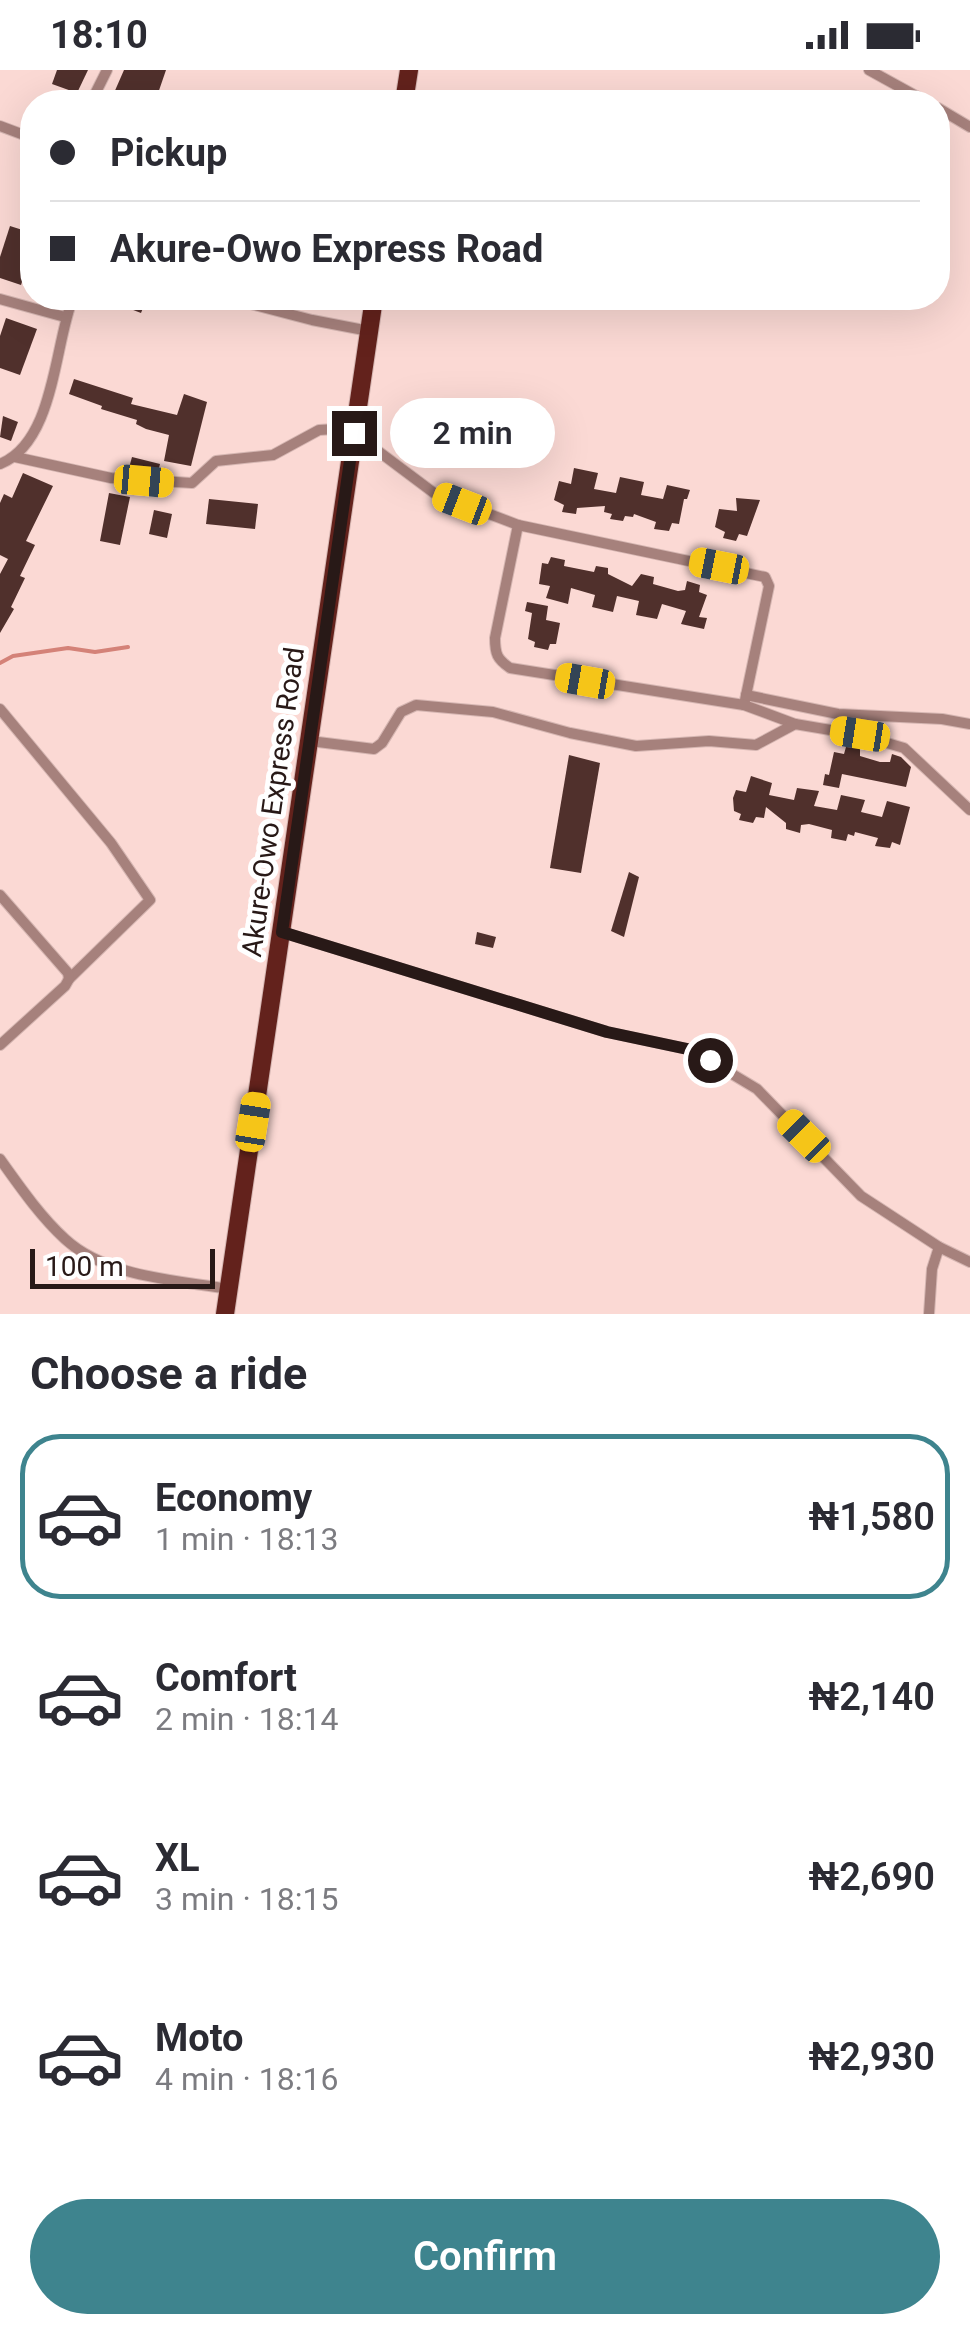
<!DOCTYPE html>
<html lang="en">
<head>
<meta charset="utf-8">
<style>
	:root { --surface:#fff; --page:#f2f2f3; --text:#2b2b33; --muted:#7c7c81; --line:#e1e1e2; --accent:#3e848e }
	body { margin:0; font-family:Roboto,sans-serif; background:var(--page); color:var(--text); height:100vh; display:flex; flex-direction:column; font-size:38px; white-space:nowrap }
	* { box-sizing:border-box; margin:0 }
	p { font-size:32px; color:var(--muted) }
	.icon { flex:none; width:55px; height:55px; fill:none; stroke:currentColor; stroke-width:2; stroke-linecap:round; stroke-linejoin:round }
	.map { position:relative; height:1244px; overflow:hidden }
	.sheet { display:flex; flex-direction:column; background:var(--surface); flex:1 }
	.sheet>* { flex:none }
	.hud { position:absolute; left:20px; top:20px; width:930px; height:220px; border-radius:40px; box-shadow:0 10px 40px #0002; display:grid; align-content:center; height:220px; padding:0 30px; background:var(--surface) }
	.scale { position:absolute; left:30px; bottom:25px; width:185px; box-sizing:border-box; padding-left:10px; border:5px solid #281917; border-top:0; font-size:28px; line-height:35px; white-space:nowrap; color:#281917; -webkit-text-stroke:8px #fff; paint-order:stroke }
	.end { position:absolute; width:45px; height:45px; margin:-22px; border:12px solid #281917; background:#fff; box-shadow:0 0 0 5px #fff }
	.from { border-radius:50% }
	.bubble { position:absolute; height:70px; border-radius:35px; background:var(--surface); box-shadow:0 10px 40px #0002; font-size:32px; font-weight:600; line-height:70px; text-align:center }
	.car { position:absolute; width:30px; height:60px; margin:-30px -15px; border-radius:12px; box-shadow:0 0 8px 2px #0007; background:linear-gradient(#f5c518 24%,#345 0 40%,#f5c518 0 76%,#345 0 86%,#f5c518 0) }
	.hud b { display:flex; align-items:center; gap:35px; height:95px; font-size:38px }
	.hud b+b { border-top:2px solid var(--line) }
	.hud i { width:25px; height:25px; background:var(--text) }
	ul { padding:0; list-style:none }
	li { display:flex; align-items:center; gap:30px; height:165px; margin:0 20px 15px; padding:0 10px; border:5px solid transparent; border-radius:40px }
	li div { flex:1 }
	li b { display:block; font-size:38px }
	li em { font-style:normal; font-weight:600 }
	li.selected { border-color:var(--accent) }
	li>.icon { width:90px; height:90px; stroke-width:1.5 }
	h2 { padding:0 30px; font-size:45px; line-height:120px }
	.action { display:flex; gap:20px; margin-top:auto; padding:20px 30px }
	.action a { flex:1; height:115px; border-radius:60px; background:var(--accent); color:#fff; font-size:40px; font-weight:600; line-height:115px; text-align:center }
	.status { display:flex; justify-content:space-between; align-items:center; height:70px; padding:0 50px; background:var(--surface); direction:ltr }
	.status svg { height:28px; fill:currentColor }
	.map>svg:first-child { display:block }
</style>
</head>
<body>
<div class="status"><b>18:10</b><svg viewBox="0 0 49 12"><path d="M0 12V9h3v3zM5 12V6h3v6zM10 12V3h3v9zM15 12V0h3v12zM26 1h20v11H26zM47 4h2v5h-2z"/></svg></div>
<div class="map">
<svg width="970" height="1244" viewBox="0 0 970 1244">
	<rect width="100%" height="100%" fill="#fbd9d4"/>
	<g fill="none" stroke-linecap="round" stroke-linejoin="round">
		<path stroke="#d48278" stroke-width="4" d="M0 593 13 586 68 578 95 582 128 577"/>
	</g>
	<g fill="#50302c">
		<path d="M57 0H88L77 23 52 14Z"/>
		<path d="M124 0H166L155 32H110Z"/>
		<path d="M10 156 32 163V180L21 215 0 208V187Z"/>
		<path d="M102 228H147L141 243Z"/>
		<path d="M6 248 37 259 20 305 0 298V266Z"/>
		<path d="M74 309 133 328 131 334 177 345 184 324 207 332 191 396 164 391 169 365 146 359 136 354 137 350 101 339 102 336 69 324Z"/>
		<path d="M3 346 18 352 11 371 0 367Z"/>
		<path d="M132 387 160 394 158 402 129 398Z"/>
		<path d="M574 398 598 403 594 419 616 423 620 407 644 412 641 425 663 429 667 415 690 420 687 429H684L679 454 672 453 669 461 654 459 656 452 634 444 633 447 625 446 623 451 610 449 612 444 604 442 605 436 577 438 576 444 562 442 564 435 554 430 559 411 571 414Z"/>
		<path d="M23 403 53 416 26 471 35 475 20 506 25 508 11 537 14 539 0 563V504L8 489 0 485V433L4 424 12 428Z"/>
		<path d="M109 423 130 427 120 475 100 471Z"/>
		<path d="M736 428 760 430 747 466 739 464 736 471 723 468 725 462 715 457 719 439 737 441Z"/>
		<path d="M209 429 258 434 255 459 206 454Z"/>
		<path d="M154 440 172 444 167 468 149 464Z"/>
		<path d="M551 487 565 490 564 496 594 502 596 496 608 498V504L632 516 641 504 654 507 653 514 678 521 685 520 687 511 700 515 699 522 707 525 699 547 707 548 704 559 681 554 686 541 662 534 657 549 636 545 639 531 617 526 613 542 592 537 595 525 571 518 568 534 546 528 550 516 539 514 542 493 548 494Z"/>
		<path d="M527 532 548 536 546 550 560 553 556 574H550L548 580 534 577 535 572 528 569 532 543 525 541Z"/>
		<path d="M846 677 860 678V686L880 692H890L892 684 901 687 911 697 906 717 842 704 839 718 823 715 825 704 829 705 834 682 844 684Z"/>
		<path d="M569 685 600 693 581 803 550 798Z"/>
		<path d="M751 706 772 713 769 725 794 730 797 718 819 721 814 736 837 740 841 725 865 730 861 742 882 747 887 731 910 737 900 775 892 772 890 778 875 776 878 768 855 762 854 766 848 764 846 771 831 768 832 760 809 754 801 755 800 763 786 759V753L766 737 764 748 756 747 753 753 739 750 741 744 734 741 733 728 736 720 746 722Z"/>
		<path d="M629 802 639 807 624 867 611 861Z"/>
		<path d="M477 862 496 867 493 878 475 874Z"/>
	</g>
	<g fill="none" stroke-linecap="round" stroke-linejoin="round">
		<g stroke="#d5b6b2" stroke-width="12">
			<g id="minor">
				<path d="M869 0 927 32"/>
				<path d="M91 32 107 0"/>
				<path d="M938 38 970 57"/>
				<path d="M0 56 32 68"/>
				<path d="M228 228 312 250 369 261"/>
				<path d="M0 229 65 247"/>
				<path d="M15 387 111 408 192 413 216 391 273 385 319 360 335 359 354 363 434 423 518 455 765 507 769 516 744 635"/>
				<path d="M0 394C55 372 54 275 73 228"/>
				<path d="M518 455 495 568C495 584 497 589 510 598L744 635 795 654"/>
				<path d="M746 625 838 644 942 649 970 654"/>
				<path d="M0 639 111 773 150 830 69 909 65 916 0 975"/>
				<path d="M310 671 374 679 382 673 401 642 416 635 493 642 570 663 636 676 709 671 756 675 795 654 860 665 904 678 970 740"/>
				<path d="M0 825 68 903 69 909"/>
				<path d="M282 862 607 962 692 980 757 1019 861 1126 939 1177 970 1192"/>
				<path d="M0 1089C20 1117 40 1146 65 1169 106 1207 176 1210 228 1219"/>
				<path d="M929 1244 932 1199 939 1177"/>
			</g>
		</g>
		<g stroke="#d5b6b2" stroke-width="20">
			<g id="trunk">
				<path d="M404 32 409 0"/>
				<path d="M225 1244 374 228"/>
			</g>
		</g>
		<use href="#minor" stroke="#a6817c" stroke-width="10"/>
		<use href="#trunk" stroke="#63221c" stroke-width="18"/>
	</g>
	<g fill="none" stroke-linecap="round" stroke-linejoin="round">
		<path stroke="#281917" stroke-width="12" d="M354 363 282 862 607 962 692 980 710 990"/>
	</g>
	<g text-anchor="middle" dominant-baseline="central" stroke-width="10" stroke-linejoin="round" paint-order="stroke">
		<g font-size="28" fill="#281917" stroke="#fff">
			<text transform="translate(273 732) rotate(-82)">Akure-Owo Express Road</text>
		</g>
	</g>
</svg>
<div class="scale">100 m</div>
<i class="end from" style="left:710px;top:990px"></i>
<i class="end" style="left:354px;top:363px"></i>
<div class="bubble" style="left:390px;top:328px;width:165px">2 min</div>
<i class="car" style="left:144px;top:411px;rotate:95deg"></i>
<i class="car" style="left:462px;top:434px;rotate:291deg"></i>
<i class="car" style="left:719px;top:496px;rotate:281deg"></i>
<i class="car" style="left:585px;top:611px;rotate:280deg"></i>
<i class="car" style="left:860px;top:664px;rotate:279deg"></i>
<i class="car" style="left:253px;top:1052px;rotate:9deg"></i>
<i class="car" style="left:804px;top:1066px;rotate:315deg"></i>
<div class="hud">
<b><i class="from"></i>Pickup</b>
<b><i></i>Akure-Owo Express Road</b>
</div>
</div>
<section class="sheet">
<h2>Choose a ride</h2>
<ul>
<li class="selected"><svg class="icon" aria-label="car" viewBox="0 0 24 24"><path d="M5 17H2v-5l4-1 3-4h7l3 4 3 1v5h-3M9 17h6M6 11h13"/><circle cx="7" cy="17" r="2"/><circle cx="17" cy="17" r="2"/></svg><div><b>Economy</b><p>1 min · 18:13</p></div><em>₦1,580</em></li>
<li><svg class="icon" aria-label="car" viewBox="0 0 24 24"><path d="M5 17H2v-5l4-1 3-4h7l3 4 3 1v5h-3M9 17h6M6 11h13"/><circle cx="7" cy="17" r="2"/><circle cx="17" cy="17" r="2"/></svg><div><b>Comfort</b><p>2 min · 18:14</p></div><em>₦2,140</em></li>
<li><svg class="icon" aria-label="car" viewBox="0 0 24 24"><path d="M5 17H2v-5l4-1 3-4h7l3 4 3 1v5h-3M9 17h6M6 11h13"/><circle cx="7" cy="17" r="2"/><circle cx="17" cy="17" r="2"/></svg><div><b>XL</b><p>3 min · 18:15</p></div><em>₦2,690</em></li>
<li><svg class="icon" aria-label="car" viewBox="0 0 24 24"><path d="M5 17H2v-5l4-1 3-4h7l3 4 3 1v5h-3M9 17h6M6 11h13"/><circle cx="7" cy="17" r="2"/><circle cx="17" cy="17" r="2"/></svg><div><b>Moto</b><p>4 min · 18:16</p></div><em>₦2,930</em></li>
</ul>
<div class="action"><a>Confirm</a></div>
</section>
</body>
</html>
